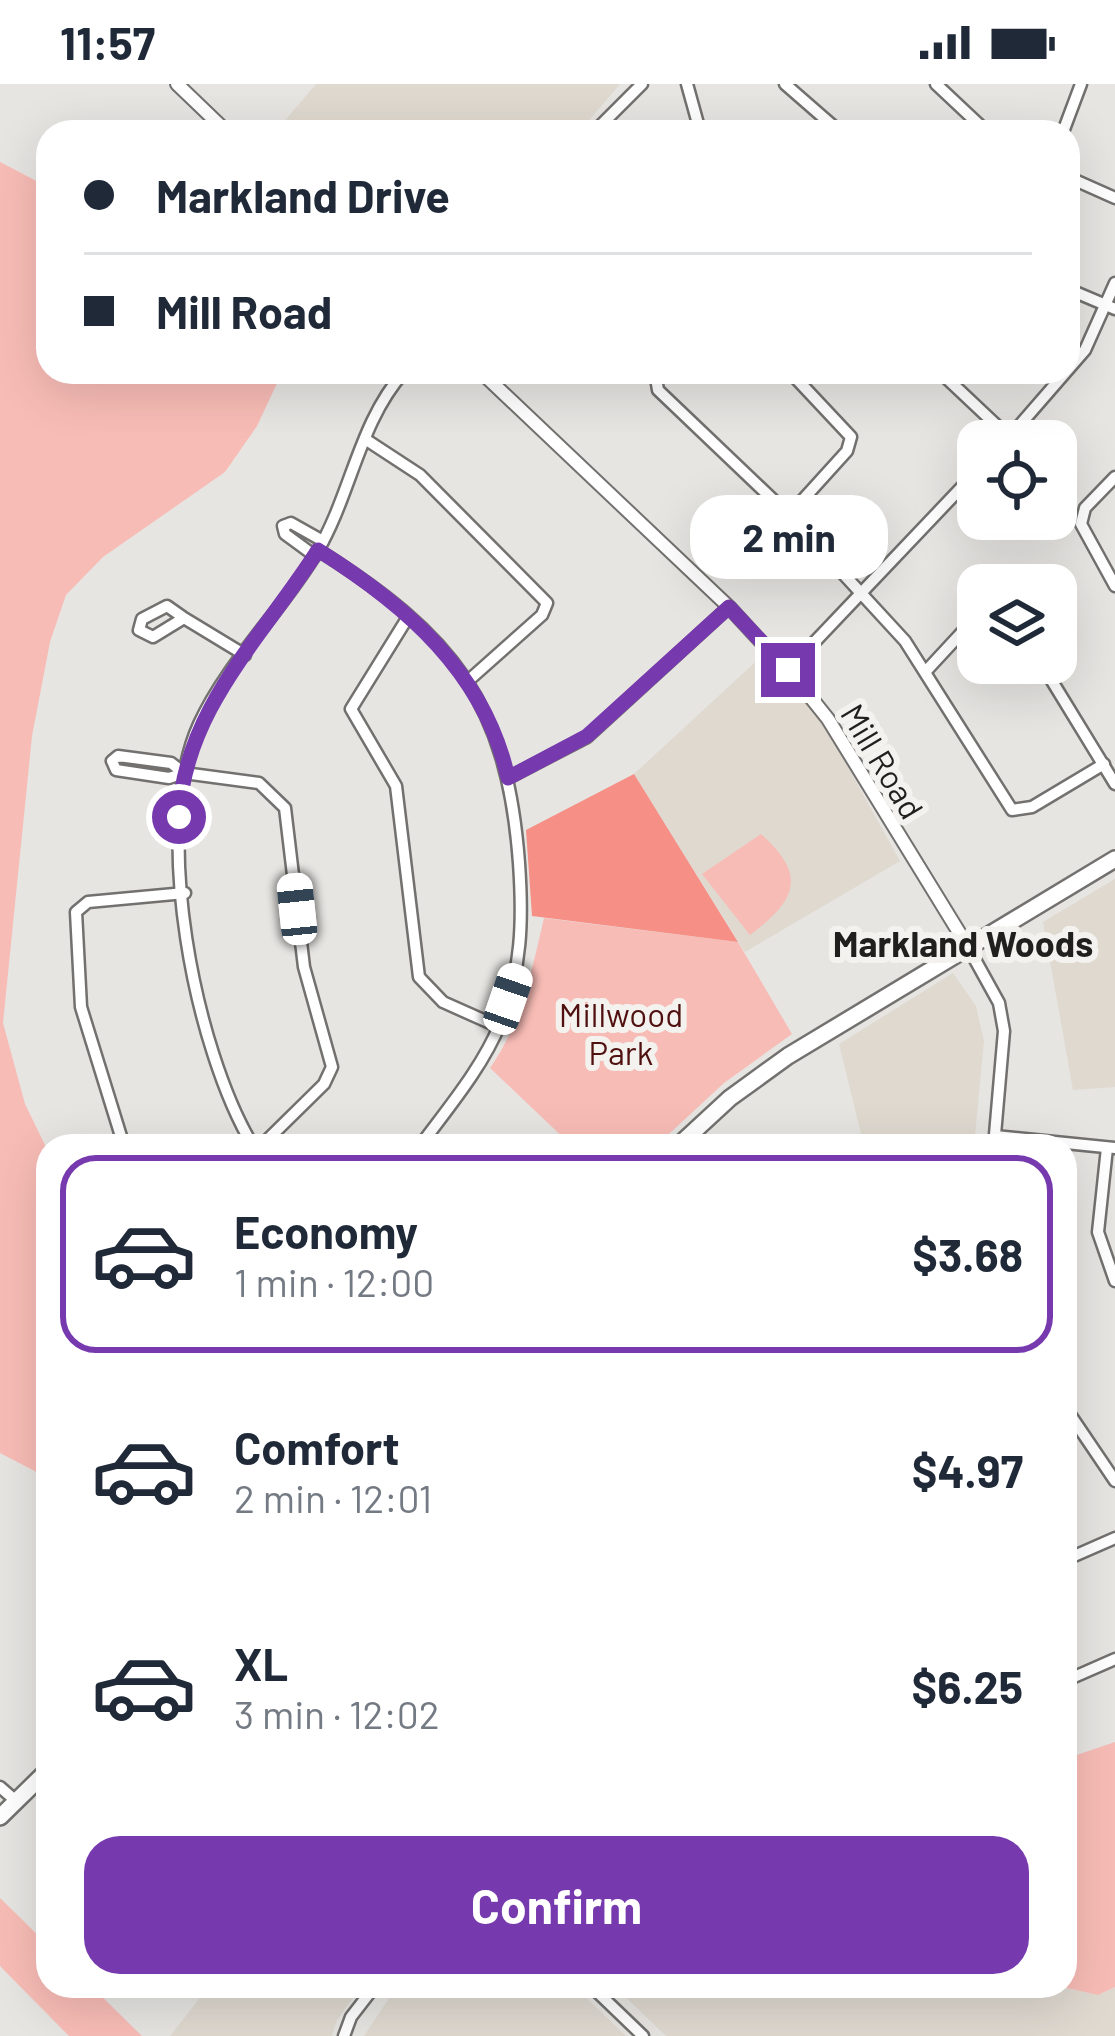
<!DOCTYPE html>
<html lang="en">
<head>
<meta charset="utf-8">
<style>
	:root { --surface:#fff; --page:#f2f2f3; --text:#1f2937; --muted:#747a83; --line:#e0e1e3; --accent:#7739ae }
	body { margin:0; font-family:Barlow,sans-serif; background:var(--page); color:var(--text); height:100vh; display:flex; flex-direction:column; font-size:45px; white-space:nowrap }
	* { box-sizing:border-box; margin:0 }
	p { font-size:39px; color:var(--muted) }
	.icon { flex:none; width:66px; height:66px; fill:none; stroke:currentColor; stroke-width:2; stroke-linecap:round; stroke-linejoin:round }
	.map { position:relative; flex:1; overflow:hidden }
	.drawer { position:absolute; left:36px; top:1050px; width:1041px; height:864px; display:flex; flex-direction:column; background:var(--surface); border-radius:36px; box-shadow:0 12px 48px #0002 }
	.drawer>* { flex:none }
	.top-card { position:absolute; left:36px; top:36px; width:1044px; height:264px; border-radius:36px; box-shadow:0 12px 48px #0002; display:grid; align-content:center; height:264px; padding:0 48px; background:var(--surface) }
	.fabs { position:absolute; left:957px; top:336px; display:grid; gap:24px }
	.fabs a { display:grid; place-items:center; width:120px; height:120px; border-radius:24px; background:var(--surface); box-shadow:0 12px 48px #0002; font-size:60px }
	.end { position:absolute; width:54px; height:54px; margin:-27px; border:15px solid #7739ae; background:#fff; box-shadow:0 0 0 6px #fff }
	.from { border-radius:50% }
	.bubble { position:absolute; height:84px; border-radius:36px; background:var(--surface); box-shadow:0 12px 48px #0002; font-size:39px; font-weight:700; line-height:84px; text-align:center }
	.car { position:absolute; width:36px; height:72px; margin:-36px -18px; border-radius:15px; box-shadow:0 0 9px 3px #0007; background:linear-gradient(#fff 24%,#345 0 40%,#fff 0 76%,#345 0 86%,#fff 0) }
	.top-card b { display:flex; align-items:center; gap:42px; height:114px; font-size:45px }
	.top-card b+b { border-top:3px solid var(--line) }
	.top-card i { width:30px; height:30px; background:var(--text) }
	ul { padding:21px 0 0; list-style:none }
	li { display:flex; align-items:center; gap:36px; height:198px; margin:0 24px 18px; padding:0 24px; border:6px solid transparent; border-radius:36px }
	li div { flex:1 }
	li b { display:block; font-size:45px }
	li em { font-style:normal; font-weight:700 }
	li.on { border-color:var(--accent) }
	li>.icon { width:108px; height:108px; stroke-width:1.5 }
	.primary-button { display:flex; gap:24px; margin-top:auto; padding:24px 48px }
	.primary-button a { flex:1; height:138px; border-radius:36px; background:var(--accent); color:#fff; font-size:48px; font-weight:700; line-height:138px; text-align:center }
	.status { display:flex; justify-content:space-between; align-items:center; height:84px; padding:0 60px; background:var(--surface); direction:ltr }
	.status svg { height:33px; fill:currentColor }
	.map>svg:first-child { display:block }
</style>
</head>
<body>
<div class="status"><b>11:57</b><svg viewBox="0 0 49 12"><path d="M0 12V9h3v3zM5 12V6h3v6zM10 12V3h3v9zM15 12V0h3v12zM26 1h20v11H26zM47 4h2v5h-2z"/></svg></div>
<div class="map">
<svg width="1115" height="1952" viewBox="0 0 1115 1952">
	<rect width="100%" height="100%" fill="#e6e5e2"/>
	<g fill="#dfd9d0">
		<path d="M316 0H620L579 48H275Z"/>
		<path d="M765 569 822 636 900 777 745 868 634 690Z"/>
		<path d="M1115 795V1003L1073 1006 1043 838Z"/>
		<path d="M953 889 976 922 984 957 974 1062H864L839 960Z"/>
		<path d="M209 1902H362L337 1936 332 1952H170Z"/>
		<path d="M397 1902H574L626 1952H364Z"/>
		<path d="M614 1902H1058L1098 1911 1115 1903V1952H666Z"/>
	</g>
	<g fill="#f8bcb6">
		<path d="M0 78 48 103V288H272L279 295 257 342 225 388 103 473 66 511 50 558 32 652 3 939 25 1020 48 1067V1394L0 1369Z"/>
		<path d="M761 750C808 792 796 816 750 851L702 790Z"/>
		<path d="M544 834 738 858 792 950 724 999 656 1062H572L490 984C521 940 532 886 544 834Z"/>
		<path d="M1115 1658V1903L1098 1911 1058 1902H1065V1675Z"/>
		<path d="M0 1814 48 1861V1902H91L142 1952H69L0 1882Z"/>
	</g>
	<path fill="#f68f86" d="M634 690 738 858 532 832 526 746Z"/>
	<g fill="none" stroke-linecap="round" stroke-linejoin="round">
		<g stroke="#73716f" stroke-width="15">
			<g id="minor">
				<path d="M687 0 700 47"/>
				<path d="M785 0 840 48"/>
				<path d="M936 0 987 48"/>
				<path d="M594 48 642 0"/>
				<path d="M1063 48 1081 0"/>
				<path d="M1068 93 1115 114"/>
				<path d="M1068 205 1115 225"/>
				<path d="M655 288 658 306 789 431 905 557 1012 726 1032 723 1104 680"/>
				<path d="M940 288 1010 354"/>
				<path d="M365 355 420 391 547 519 542 531 469 596"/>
				<path d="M1006 357 1085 266 1115 199"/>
				<path d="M1115 393 1085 424 1081 440 1115 502"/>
				<path d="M789 431 847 367 851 353 790 288"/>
				<path d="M318 466C453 551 507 618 519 779 523 836 522 886 500 940 482 984 448 1024 420 1062"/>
				<path d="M315 472 285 450 283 442 291 439 323 457"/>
				<path d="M408 533 351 625 396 702 419 893 443 918 499 943"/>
				<path d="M184 534 167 522 142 535 139 546 153 553 184 534 245 571"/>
				<path d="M1041 579 1115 700"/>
				<path d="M788 586 978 386"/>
				<path d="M927 586 978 531"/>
				<path d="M118 672 171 679 184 689 169 694 116 686 112 677Z"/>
				<path d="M184 689 259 699 285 724 304 883 332 983 324 1000 261 1062"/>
				<path d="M508 694 587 653 729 523"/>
				<path d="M968 863 999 919 1004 947 994 1062"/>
				<path d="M995 1052 1115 1064"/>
				<path d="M124 1062 81 923 76 828 88 818 185 809"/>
				<path d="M253 1062C195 966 151 745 199 640 228 577 282 527 317 468 351 411 359 338 404 288"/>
				<path d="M1107 1064 1098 1148 1115 1197"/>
				<path d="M1065 1323 1115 1397"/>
				<path d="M1065 1476 1115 1454"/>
				<path d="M1065 1597 1115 1575"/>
				<path d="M0 1703 16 1717"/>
				<path d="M591 1902 643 1952"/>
				<path d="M344 1952 351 1933 375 1902"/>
			</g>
		</g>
		<g stroke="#73716f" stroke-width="16">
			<g id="tertiary">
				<path d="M177 0 227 48"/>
				<path d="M481 288 729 523 800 600 828 635 968 863"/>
			</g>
		</g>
		<g stroke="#73716f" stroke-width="20">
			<g id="secondary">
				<path d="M678 1062 730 1014 788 972 1115 775"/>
				<path d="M0 1733 48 1686"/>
			</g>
		</g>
		<use href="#minor" stroke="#fff" stroke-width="10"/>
		<use href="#tertiary" stroke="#fff" stroke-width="12"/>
		<use href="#secondary" stroke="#fff" stroke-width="15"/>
	</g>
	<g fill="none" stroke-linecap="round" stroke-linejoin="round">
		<path stroke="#7739ae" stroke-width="15" d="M179 733C184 625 263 553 318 466 406 521 485 589 508 694L587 652 729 523 788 586"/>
	</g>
	<g text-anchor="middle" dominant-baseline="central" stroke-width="12" stroke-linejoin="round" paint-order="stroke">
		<g font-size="33" fill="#201f1e" stroke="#f4f2ef">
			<text transform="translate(883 677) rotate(59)">Mill Road</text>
		</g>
		<g font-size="33" fill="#4f100f" stroke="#f4f2ef">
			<text x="621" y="930">Millwood<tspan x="621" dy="38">Park</tspan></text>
		</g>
		<g font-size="36" font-weight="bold" fill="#201f1e" stroke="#f4f2ef">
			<text x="963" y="858">Markland Woods</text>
		</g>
	</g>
</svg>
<div class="fabs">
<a><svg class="icon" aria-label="locate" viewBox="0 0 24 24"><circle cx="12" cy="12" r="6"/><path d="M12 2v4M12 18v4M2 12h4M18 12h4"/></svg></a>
<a><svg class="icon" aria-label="layers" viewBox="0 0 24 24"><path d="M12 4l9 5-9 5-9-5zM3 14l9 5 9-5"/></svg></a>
</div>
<i class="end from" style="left:179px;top:733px"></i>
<i class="end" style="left:788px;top:586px"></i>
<div class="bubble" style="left:690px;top:411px;width:198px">2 min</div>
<i class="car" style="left:297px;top:825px;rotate:354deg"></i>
<i class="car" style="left:508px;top:915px;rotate:19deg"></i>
<div class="top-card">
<b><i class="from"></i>Markland Drive</b>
<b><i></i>Mill Road</b>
</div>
<section class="drawer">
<ul>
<li class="on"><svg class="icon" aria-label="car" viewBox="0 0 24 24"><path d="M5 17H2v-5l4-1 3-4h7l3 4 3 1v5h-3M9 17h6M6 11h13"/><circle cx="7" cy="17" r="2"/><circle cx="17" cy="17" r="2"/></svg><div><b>Economy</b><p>1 min · 12:00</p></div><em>$3.68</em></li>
<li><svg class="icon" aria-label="car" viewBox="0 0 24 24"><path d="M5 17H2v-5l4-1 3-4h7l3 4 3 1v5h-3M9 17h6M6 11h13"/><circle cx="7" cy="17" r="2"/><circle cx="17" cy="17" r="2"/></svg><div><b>Comfort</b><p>2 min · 12:01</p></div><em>$4.97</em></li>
<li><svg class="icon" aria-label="car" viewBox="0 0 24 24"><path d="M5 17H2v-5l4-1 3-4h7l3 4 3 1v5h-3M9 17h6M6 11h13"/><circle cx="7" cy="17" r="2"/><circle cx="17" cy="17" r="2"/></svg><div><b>XL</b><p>3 min · 12:02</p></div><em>$6.25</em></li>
</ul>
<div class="primary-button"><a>Confirm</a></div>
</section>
</div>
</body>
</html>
